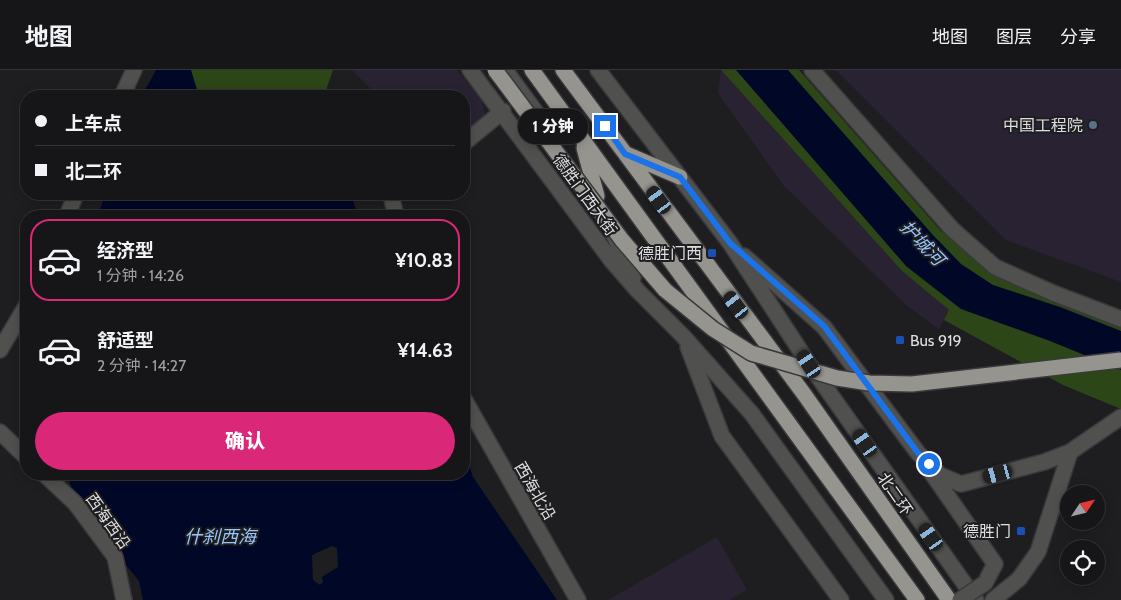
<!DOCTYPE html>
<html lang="zh">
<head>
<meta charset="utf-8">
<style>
	:root { --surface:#161619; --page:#232326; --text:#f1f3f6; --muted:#9e9fa2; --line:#353538; --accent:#db2777 }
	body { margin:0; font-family:Cabin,"Noto Sans SC",sans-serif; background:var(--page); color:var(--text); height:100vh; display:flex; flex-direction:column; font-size:19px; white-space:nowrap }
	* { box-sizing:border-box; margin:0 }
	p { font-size:16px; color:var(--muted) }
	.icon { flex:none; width:28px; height:28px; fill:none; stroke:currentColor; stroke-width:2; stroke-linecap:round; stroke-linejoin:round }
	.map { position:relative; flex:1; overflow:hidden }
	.sheet { position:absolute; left:20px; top:140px; width:450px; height:270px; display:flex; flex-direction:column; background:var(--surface); border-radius:20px; box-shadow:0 2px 12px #0003,0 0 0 1px var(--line) }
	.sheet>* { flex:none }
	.top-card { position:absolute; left:20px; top:20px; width:450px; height:110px; border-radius:20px; box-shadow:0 2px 12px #0003,0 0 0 1px var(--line); display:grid; align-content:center; height:110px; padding:0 15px; background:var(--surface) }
	.needle { width:32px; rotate:55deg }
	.tools { position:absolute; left:1060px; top:415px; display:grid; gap:10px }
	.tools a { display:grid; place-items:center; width:45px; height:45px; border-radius:50%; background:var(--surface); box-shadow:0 2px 12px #0003,0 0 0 1px var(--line); font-size:25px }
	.end { position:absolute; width:22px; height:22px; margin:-11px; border:6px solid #1a73e8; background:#fff; box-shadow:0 0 0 2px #fff }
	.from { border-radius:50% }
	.bubble { position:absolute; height:35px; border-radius:18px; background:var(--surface); box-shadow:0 2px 12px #0003,0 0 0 1px var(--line); font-size:16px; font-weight:800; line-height:35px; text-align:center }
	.car { position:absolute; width:15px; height:30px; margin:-15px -8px; border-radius:6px; box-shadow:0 0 4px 1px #0007; background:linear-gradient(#222 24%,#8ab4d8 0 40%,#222 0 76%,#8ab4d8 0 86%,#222 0) }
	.top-card b { display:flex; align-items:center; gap:18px; height:48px; font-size:19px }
	.top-card b+b { border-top:1px solid var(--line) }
	.top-card i { width:12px; height:12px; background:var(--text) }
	ul { padding:9px 0 0; list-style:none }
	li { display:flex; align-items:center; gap:15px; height:82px; margin:0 10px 8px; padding:0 5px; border:2px solid transparent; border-radius:20px }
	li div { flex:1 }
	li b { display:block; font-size:19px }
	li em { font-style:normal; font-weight:800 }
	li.active { border-color:var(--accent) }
	li>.icon { width:45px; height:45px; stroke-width:1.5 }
	.cta { display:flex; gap:10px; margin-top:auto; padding:10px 15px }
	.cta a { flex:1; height:58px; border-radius:30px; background:var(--accent); color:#fff; font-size:20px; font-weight:800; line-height:58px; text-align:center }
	header { display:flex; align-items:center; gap:30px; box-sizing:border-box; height:70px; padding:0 25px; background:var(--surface); border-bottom:1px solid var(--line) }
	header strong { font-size:24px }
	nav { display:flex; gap:28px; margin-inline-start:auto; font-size:18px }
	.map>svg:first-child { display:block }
</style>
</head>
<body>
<header>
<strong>地图</strong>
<nav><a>地图</a><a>图层</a><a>分享</a></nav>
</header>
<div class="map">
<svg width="1121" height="530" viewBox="0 0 1121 530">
	<rect width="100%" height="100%" fill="#1e1e21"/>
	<g fill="#282232">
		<path d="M352 0H457L482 30 485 46 464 61V26H365L372 20Z"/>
		<path d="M721 0 902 201 949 240 939 259 907 236 783 115 718 23Z"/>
		<path d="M836 0H1121V212L1006 170Z"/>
		<path d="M717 467 747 520 729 530H608Z"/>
	</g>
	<g fill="#2c4618">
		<path d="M163 0H333L324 26H188Z"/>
		<path d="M721 0H799L941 161 1011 211 1121 254V339L1063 315 944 250 949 240 902 201Z"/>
	</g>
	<g fill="#000727" fill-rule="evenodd">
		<path d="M156 0H191L199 26H139L148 15Z"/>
		<path d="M736 0H788L932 164 961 194 993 215 1060 237 1121 261V300L1050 271 961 239 906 196Z"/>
		<path d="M105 124H351L358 146H98Z"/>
		<path d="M464 375 471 390 470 398 473 407 557 530H143L139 511 75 433 68 404H464ZM332 476 337 478 338 497 322 507 323 512 320 515 313 510 312 485Z"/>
	</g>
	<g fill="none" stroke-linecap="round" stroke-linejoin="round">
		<g stroke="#39393c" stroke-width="18">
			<g id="minor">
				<path d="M470 0 611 190 638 221 683 266 752 344 886 530"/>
				<path d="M505 0 538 45"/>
				<path d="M598 0 730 173 809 294 976 530"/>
				<path d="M812 0 952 159 995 197 1053 223 1121 249"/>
				<path d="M122 26 134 0"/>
				<path d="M464 73 503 41"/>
				<path d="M393 124 391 125 396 146"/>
				<path d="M67 146 76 124"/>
				<path d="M612 161 633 208"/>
				<path d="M744 186 824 257 918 383 940 405 961 414 1044 392 1070 382 1121 347"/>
				<path d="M688 277 722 366 841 530"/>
				<path d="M0 280 26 236"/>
				<path d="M464 329 578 530"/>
				<path d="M0 362 26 387"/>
				<path d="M931 402 995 494 985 513"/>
				<path d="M44 404 75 433 115 487 124 530"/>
				<path d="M993 530 1019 509 1038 482 1070 382"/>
			</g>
		</g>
		<g stroke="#39393c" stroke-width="18">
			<g id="highway">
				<path d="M532 0 917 530"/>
				<path d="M563 0 804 324 949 530"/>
				<path d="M584 78 597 126"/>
				<path d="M626 84 680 107"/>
			</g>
		</g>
		<use href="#minor" stroke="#50504e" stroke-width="15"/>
		<use href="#highway" stroke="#95948f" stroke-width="15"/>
		<g stroke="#39393c" stroke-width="18" stroke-linecap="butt">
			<path id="minor-bridge" d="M960 530 985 513"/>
		</g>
		<g stroke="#39393c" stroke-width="18" stroke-linecap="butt">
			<path id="highway-bridge" d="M495 0 622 170 665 220 713 259 751 283 837 308 869 313 912 314 1121 290"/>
		</g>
		<use href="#minor-bridge" stroke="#50504e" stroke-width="15"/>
		<use href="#highway-bridge" stroke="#95948f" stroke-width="15"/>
	</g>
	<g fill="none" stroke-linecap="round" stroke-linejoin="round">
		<path stroke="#1a73e8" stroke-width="6" d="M605 56 625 84 680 107 730 173 824 256 918 383 929 394"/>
	</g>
	<circle fill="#5c6f8a" stroke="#1e1e21" stroke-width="2" cx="1093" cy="55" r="5"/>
	<g fill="#1a4fb4" stroke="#1e1e21" stroke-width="2">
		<rect x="707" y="178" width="10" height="10" rx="2.5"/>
		<rect x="895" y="265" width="10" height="10" rx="2.5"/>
		<rect x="1016" y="456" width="10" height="10" rx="2.5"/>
	</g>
	<g text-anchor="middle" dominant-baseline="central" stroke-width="4" stroke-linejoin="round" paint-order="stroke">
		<g font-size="16" fill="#dfdfe1" stroke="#1e1e21" text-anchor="end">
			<text x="1083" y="55">中国工程院</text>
			<text x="702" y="183">德胜门西</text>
			<text x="910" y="270" text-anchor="start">Bus 919</text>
			<text x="1011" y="461">德胜门</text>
		</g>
		<g font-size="16" fill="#dfdfe1" stroke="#1e1e21">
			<text transform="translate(585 125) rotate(54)">德胜门西大街</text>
			<text transform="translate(535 421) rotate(60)">西海北沿</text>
			<text transform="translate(895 424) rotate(55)">北二环</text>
			<text transform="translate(108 451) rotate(55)">西海西沿</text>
		</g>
		<g font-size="18" font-style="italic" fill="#9ac4fc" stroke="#1e1e21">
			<text transform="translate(922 173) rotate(46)">护城河</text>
			<text x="220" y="467">什刹西海</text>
		</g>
	</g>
</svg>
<div class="tools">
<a><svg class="needle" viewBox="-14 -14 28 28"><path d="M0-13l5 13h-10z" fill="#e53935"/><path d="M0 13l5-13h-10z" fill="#9e9fa2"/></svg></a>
<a><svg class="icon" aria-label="locate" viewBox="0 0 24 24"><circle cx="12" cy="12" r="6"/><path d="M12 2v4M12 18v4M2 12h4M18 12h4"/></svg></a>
</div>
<i class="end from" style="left:929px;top:394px"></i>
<i class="end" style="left:605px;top:56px"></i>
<div class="bubble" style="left:518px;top:39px;width:70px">1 分钟</div>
<i class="car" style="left:659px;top:130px;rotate:324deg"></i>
<i class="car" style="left:736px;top:235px;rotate:323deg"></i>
<i class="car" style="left:809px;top:294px;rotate:327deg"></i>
<i class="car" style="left:865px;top:373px;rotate:325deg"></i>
<i class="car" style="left:998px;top:404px;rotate:255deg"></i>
<i class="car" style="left:931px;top:467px;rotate:325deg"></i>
<div class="top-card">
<b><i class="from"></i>上车点</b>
<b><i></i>北二环</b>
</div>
<section class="sheet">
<ul>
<li class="active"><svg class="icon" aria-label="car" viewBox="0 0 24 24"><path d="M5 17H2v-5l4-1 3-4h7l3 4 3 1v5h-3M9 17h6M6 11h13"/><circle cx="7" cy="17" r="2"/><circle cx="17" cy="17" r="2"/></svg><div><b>经济型</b><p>1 分钟 · 14:26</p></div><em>¥10.83</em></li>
<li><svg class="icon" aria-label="car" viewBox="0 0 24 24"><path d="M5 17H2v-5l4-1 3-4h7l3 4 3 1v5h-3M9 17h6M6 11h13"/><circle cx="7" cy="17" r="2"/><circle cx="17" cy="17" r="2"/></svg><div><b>舒适型</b><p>2 分钟 · 14:27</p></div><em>¥14.63</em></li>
</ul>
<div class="cta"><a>确认</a></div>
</section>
</div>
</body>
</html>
